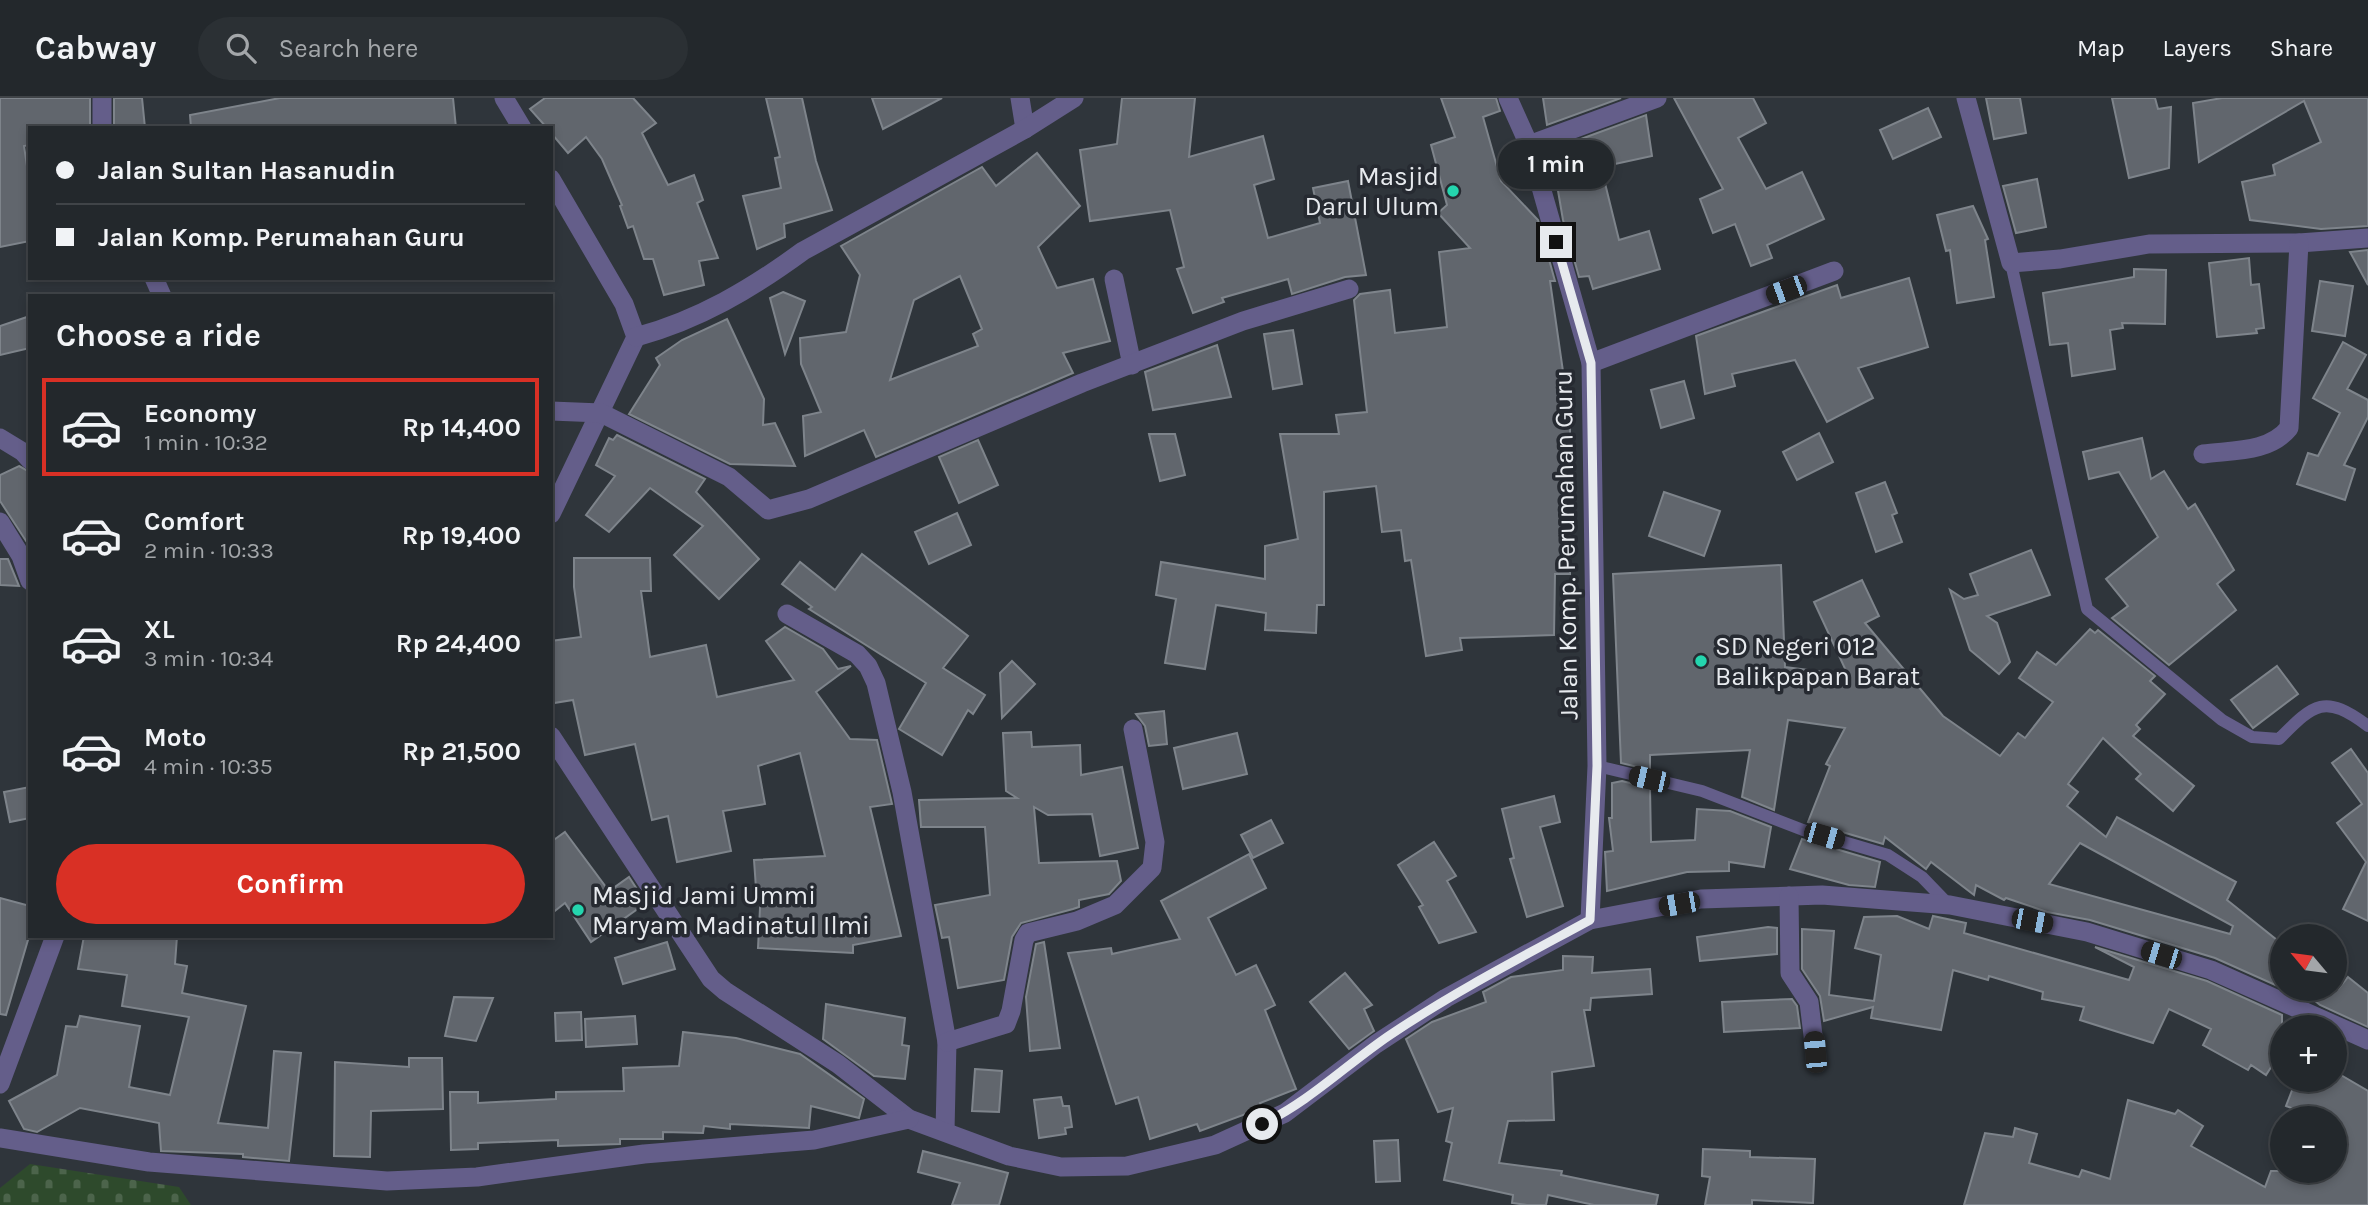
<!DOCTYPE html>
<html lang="en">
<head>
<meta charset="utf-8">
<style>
	:root { --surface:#23282c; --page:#2b3034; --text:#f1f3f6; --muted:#a3a6a9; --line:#404448; --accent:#d93025 }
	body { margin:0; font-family:Karla,sans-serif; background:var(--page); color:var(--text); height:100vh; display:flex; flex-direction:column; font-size:26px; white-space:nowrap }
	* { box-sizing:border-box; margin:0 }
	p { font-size:23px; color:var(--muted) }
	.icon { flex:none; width:38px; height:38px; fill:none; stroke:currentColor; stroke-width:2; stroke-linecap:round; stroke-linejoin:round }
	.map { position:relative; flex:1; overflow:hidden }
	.drawer { position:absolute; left:28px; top:196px; width:525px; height:644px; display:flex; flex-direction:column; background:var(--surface); border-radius:0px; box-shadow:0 4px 10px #0003,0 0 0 2px var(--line) }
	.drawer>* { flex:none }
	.hud { position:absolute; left:28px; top:28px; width:525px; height:154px; border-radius:0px; box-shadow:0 4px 10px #0003,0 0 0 2px var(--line); display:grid; align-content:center; height:154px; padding:0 28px; background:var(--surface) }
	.needle { width:46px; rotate:299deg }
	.controls { position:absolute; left:2270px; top:826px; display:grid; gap:14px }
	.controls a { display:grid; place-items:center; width:77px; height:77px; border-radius:50%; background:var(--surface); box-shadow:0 4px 10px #0003,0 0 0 2px var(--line); font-size:35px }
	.end { position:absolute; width:32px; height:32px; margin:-16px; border:9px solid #e7eaee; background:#111; box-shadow:0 0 0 4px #111 }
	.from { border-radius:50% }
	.bubble { position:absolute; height:49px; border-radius:24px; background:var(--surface); box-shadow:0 4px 10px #0003,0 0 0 2px var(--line); font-size:23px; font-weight:700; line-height:49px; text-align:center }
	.car { position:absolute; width:21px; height:42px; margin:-21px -10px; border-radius:9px; box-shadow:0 0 5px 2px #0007; background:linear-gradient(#222 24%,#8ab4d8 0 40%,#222 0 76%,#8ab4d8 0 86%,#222 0) }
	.hud b { display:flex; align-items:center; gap:24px; height:66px; font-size:26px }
	.hud b+b { border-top:2px solid var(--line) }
	.hud i { width:18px; height:18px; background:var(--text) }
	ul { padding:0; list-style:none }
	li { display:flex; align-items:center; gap:21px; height:98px; margin:0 14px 10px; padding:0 14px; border:4px solid transparent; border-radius:0px }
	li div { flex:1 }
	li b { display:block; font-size:26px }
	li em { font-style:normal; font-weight:700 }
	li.on { border-color:var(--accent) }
	li>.icon { width:63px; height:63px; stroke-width:1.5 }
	h2 { padding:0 28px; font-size:32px; line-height:84px }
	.primary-button { display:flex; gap:14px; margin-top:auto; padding:14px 28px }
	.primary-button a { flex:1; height:80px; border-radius:42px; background:var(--accent); color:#fff; font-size:28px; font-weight:700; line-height:80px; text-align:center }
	header { display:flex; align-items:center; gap:42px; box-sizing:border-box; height:98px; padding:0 35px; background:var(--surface); border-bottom:2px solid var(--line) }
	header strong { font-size:33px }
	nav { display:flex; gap:38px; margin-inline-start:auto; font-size:24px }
	.search { width:490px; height:63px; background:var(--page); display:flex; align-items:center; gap:18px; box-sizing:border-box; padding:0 24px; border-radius:38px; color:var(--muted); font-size:26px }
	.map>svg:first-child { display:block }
</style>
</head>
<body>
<header>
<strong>Cabway</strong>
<div class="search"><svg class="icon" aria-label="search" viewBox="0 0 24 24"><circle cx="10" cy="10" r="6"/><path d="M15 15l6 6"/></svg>Search here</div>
<nav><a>Map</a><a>Layers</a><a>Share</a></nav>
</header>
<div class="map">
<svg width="2368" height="1107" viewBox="0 0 2368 1107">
	<defs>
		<pattern id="cemetery-stones" width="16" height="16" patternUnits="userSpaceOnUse" patternTransform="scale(1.75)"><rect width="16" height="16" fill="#2e4a2c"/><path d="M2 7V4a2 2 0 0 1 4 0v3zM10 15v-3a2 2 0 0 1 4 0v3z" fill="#4c644b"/></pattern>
	</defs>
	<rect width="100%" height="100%" fill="#2f353b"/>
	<path fill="url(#cemetery-stones)" d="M30 1066 179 1089 191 1107H0V1090Z"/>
	<g fill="#61666d" stroke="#7e848b" stroke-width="2" fill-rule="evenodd">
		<path d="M0 0H90V30H30V47L24 48 30 88V143L0 149Z"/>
		<path d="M114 0H142L145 30H114Z"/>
		<path d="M280 0H453L456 30H191L190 17Z"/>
		<path d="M545 0H633L656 25 642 35 668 87 694 77 703 102 697 105 718 160 699 163 704 187 664 197 653 161H644L633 128 628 130 620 108 622 107 602 61 586 39 568 55 551 35V30H547L530 11Z"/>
		<path d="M766 0H802L816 63 832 112 784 126 785 139 757 151 743 98 781 90 775 60 780 59Z"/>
		<path d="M872 0H942L883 31Z"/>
		<path d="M1122 0H1195L1189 59 1263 38 1274 81 1254 87 1268 140 1320 125 1313 90 1348 83 1366 177 1345 179 1292 196 1288 181 1222 200 1224 204 1193 215 1177 171 1184 169 1170 112 1090 123 1080 52 1117 46Z"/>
		<path d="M1441 0H1496L1500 13 1483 19 1501 83 1538 122 1555 183H1550L1570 322V476H1555L1554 537 1460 540 1462 552 1426 558 1411 462 1405 463 1401 432 1382 434 1376 388 1324 394V507H1317L1316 535 1265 532 1266 515 1216 507 1205 571 1165 565 1176 501 1156 497 1161 464 1265 481V448L1298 441 1280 336H1339L1336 317 1367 314 1354 202 1360 196 1390 192 1395 235 1447 229 1439 154 1470 150 1438 115 1447 107 1431 47 1455 39Z"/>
		<path d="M1543 0H1621L1547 27Z"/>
		<path d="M1674 0H1753L1766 25 1738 40 1766 91 1802 74 1824 121 1767 147 1772 160 1751 168 1735 126 1713 135 1700 101 1723 91Z"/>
		<path d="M1986 0H2020L2026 35 1994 41Z"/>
		<path d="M2112 0H2155L2158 11 2171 9 2169 70 2129 80Z"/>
		<path d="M2222 0H2368V128L2321 131 2250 122 2242 84 2275 77 2273 67 2321 44 2304 3 2199 64 2193 5Z"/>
		<path d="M1928 10 1941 39 1893 61 1880 32Z"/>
		<path d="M1646 17 1652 58 1601 69 1619 142 1649 133 1660 171 1593 191 1589 178 1579 179 1563 122 1551 52Z"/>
		<path d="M1037 55 1080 108 1038 149 1057 190 1093 181 1110 243 1063 255 1073 275 876 359 864 332 805 358 803 318 821 314 801 266 800 240 846 234 860 177 841 148 982 69 996 88ZM960 178 982 231 973 236 978 248 890 282 914 202Z"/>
		<path d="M2037 81 2046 129 2016 135 2003 88Z"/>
		<path d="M1973 108 1988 141 1985 142 1994 199 1957 205 1950 152 1946 153 1937 117Z"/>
		<path d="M2368 152V187L2350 154Z"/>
		<path d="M2249 160 2251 187 2259 186 2264 230 2256 231 2257 235 2217 239 2209 165Z"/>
		<path d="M2134 171 2166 172 2165 226 2122 225 2123 230 2110 232 2115 271 2072 278 2068 245 2050 247 2043 195 2134 179Z"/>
		<path d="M1909 180 1928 249 1858 270 1873 300 1827 324 1795 262 1732 276 1735 288 1705 296 1696 238 1837 187 1841 200Z"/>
		<path d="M2320 183 2353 188 2345 238 2312 233Z"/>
		<path d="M783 194 805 203 785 256 770 200Z"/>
		<path d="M30 218V250L0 257V228Z"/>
		<path d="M727 221 764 301 763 327 775 325 795 368 730 366 629 316 660 267 656 260 682 242Z"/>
		<path d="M1293 232 1302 286 1273 291 1264 236Z"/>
		<path d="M2343 244 2366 257 2347 291 2368 302V319L2344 367 2355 371 2345 402 2297 386 2308 355 2318 358 2340 315 2313 300Z"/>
		<path d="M1217 247 1231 299 1153 312 1145 274Z"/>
		<path d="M1684 283 1694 320 1661 330 1651 292Z"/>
		<path d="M1819 335 1833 364 1797 382 1783 354Z"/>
		<path d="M1149 336H1175L1185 377 1160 383Z"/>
		<path d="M617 337 705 381 696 394 759 461 719 501 674 457 703 428 650 390 609 434 586 417 615 378 596 367 609 340 613 342Z"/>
		<path d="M2142 340 2151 381 2164 373 2188 411 2195 406 2234 472 2217 486 2236 512 2169 567 2112 520 2128 508 2106 481 2158 439 2119 374 2089 381 2083 354Z"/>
		<path d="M978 342 998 387 959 405 939 359Z"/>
		<path d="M19 368 30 374V449L0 403V377Z"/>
		<path d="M1885 384 1897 415 1892 417 1902 444 1876 454 1856 395Z"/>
		<path d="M1664 394 1720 413 1704 458 1649 438Z"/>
		<path d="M957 415 971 447 929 466 915 434Z"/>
		<path d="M2031 452 2050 497 1987 518 1997 525 2010 564 1999 576 1970 552 1950 492 1964 501 1978 497 1970 476Z"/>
		<path d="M862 456 968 538 943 570 985 597 973 616 968 612 942 657 899 631 926 585 809 511 812 509 782 486 800 464 835 492Z"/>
		<path d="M574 460H650L651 493H641L650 559 706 547 717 599 794 582 766 543 785 529 823 551 838 571 851 568 816 594 850 641 877 642 892 706 870 709 901 838 853 847V855L758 850 761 790H756L754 762 825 758 800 655 758 668 765 706 723 713 731 753 677 764 668 718 652 722 635 646 585 657 573 602 554 605 551 584V543L581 539 574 489Z"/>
		<path d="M0 461H8L19 488 0 487Z"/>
		<path d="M1781 467 1785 569 1848 577 1814 504 1862 482 1879 518 1865 525 1943 618 2000 658 2018 635 2025 640 2053 604 2019 580 2037 554 2056 567 2090 531 2095 535 2098 532 2155 578 2150 583 2165 596 2136 627 2140 631 2133 638 2194 688 2173 713 2136 681 2141 676 2103 640 2068 686 2078 694 2067 708 2106 739 2117 719 2236 784 2227 802 2282 846V890L2215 860 2090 822 2047 814 2006 800 2004 802 1976 787 1974 797 1931 764 1926 771 1885 739 1883 746 1808 724 1830 668 1826 666 1845 630 1788 622 1774 712 1742 699 1750 652 1650 657V672L1621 665 1613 476ZM2080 745 2233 828 2230 836 2049 786Z"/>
		<path d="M1012 563 1035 586 1002 620 1000 575Z"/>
		<path d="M2277 568 2298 596 2253 630 2231 602Z"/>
		<path d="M1164 613 1167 646 1149 648 1145 628 1136 616Z"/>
		<path d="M1031 634 1032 649 1080 647 1081 677 1122 669 1138 750 1100 758 1092 716 1048 717 1034 709 1039 765 1117 763 1121 783 1109 796 1079 802V809L1073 811 1021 825 1012 839 1004 882 958 890 949 839 942 840 935 807 990 797 985 729H921L919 702 1017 700 1006 693 1003 635Z"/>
		<path d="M1237 635 1247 676 1183 691 1174 650Z"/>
		<path d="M2351 651 2368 675V823L2343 811 2366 764 2337 725 2362 706 2332 665Z"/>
		<path d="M1622 683 1650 690 1651 744 1695 742 1697 711 1730 713 1771 729 1764 769 1729 764V773L1687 774 1607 793 1605 754 1613 753 1609 720H1612V685Z"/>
		<path d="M30 689V720L10 724 4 694Z"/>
		<path d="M1554 698 1560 724 1540 729 1563 808 1527 819 1510 761 1514 760 1502 711Z"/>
		<path d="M1271 722 1283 745 1253 760 1241 737Z"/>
		<path d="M565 734 609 793 629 779 646 805 591 844 565 805 551 816V744Z"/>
		<path d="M1802 741 1880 764 1875 789 1849 787 1790 771Z"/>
		<path d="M1434 744 1456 778 1447 783 1476 834 1439 845 1419 809 1423 807 1398 767Z"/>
		<path d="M1249 756 1266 790 1208 820 1236 877 1256 867 1275 907 1265 912 1296 991 1260 1005 1262 1010 1200 1033 1197 1026 1150 1041 1138 999 1116 1006 1068 855 1111 850 1112 856 1180 841 1161 803Z"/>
		<path d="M0 800 30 808V835L6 917 0 916Z"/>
		<path d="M1897 818 1929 831 1933 818 1966 825 1964 835 2129 882 2134 869 2095 849 2207 883 2282 917V952L2266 977 2251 967 2248 972 2203 947 2211 931 2169 911 2153 945 2080 922 2084 909 2042 901 2043 894 1989 878 1988 882 1953 872 1941 932 1871 920 1873 909 1824 923 1820 898 1802 871V831L1834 833 1829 897 1874 903 1881 857 1855 850 1864 819Z"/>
		<path d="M1768 829 1777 830V856L1700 863 1697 839Z"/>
		<path d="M84 838H177L175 866 187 868 182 895 246 908 218 1025 268 1030 274 953 301 955 289 1063 243 1059V1056L161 1053 159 1025 80 1010 37 1034 24 1031 9 1003 57 977 66 928 77 929 80 918 140 928 129 989 170 997 189 919 122 908 127 877 78 871Z"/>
		<path d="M667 844 675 871 623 886 615 860Z"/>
		<path d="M1044 844 1060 950 1030 953 1026 899 1036 846Z"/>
		<path d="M1563 858 1593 859 1592 875 1650 871 1652 896 1591 900 1590 912H1584L1594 968 1552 974 1554 1022 1508 1023 1499 1065 1562 1073 1561 1077 1658 1097 1656 1107H1594L1548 1097 1546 1107H1527L1512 1105 1513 1097 1444 1082 1452 1045 1446 1043 1453 1010 1438 1014 1406 941 1432 924 1486 904 1483 894 1511 879 1563 872Z"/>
		<path d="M1345 875 1372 907 1364 911 1374 933 1349 951 1310 904Z"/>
		<path d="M2348 879 2368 895V929L2320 907 2300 891 2296 896 2283 891H2338Z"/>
		<path d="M454 899 493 900 476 943 445 938Z"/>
		<path d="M1792 901 1797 908 1800 930 1724 934 1722 904Z"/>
		<path d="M826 906 905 920 902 947 909 948 905 981 874 978 823 941Z"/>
		<path d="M581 914 582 942 556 943 555 915Z"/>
		<path d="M635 918 637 946 586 949 585 921Z"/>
		<path d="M683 934 736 940 800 956 864 1001 859 1020 811 1008 809 1030 730 1026V1031L704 1028 703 1035 663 1034V1041H620V1046L558 1048V1042L478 1045V1051L451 1052 450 994H478V1005L556 1001V994L624 993 623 970 679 968Z"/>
		<path d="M409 960H442L443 1011 371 1013 370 1059 334 1058 335 964 409 969Z"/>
		<path d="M975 971 1002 973 999 1014 972 1013Z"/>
		<path d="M2334 973 2368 993V1107H1964L1985 1035 2013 1039 2015 1030 2037 1036 2029 1065 2079 1079 2082 1072 2110 1081 2128 1002 2175 1016 2178 1012 2203 1028 2191 1048 2265 1089 2271 1073H2334V1020H2316L2286 1008 2296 982H2334Z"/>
		<path d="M1061 999 1063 1008H1069L1072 1029 1065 1030 1066 1036 1039 1040 1034 1002Z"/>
		<path d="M1398 1042 1400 1083 1376 1084 1374 1043Z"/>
		<path d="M1703 1051 1750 1053V1059L1815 1061 1813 1105 1752 1102V1107H1705L1710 1079 1702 1078Z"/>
		<path d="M923 1053 1008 1075 999 1107H952L960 1085 918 1074Z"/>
	</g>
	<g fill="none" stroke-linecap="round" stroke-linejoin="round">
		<g stroke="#645e8a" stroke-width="12">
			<path d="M2011 165 2087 511 2222 622 2252 639 2279 641C2314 606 2324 595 2368 628"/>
			<path d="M1597 668 1702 693 1803 732 1888 757 1922 779 1949 807"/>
		</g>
		<g stroke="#645e8a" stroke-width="19">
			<path d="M102 0V30"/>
			<path d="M504 0 522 30"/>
			<path d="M1020 0 1025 31"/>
			<path d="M1508 0 1529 47 1591 265 1597 668 1590 822"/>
			<path d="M1966 0 2011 165 2060 161 2149 146 2299 145 2368 140"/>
			<path d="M1529 47 1657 0"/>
			<path d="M551 81 624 206 636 239 551 416"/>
			<path d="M154 180 162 198"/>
			<path d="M1114 181 1132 267"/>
			<path d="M636 239C699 222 751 191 803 153L1025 31 1074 0"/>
			<path d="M1591 265 1834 173"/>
			<path d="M551 313 601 315 729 379 768 412 809 401 1082 285 1243 223 1349 191"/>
			<path d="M0 340 23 354 30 362"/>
			<path d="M2203 356C2232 352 2269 355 2289 330L2299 145"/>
			<path d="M0 424 21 458 30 483"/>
			<path d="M787 516 857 556 868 568 876 585 902 694 947 944 945 1033"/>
			<path d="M551 638 711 881 725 893 838 966 909 1021 1009 1058 1061 1069 1127 1068 1215 1047 1285 1015 1376 946 1446 900 1590 822 1701 801 1822 797 1950 807 2087 834 2211 872 2368 942"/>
			<path d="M1789 798 1790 875 1809 904 1815 954"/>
			<path d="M947 944 1006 926 1011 913 1024 842 1028 835 1077 823 1115 807 1152 770 1155 744 1133 631"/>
			<path d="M0 986 55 838"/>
			<path d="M0 1040 149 1064 387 1083 477 1079 644 1056 814 1042 909 1021"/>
		</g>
	</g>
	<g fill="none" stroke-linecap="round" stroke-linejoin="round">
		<path stroke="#e7eaee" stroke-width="9" d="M1262 1026C1309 1004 1347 966 1390 937 1454 894 1522 859 1590 822L1597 668 1591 265 1556 144"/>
	</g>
	<g fill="#24d5ae" stroke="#262a31" stroke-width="2.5">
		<circle cx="1453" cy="93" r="7"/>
		<circle cx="1701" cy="563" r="7"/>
		<circle cx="578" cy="812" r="7"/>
	</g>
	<g text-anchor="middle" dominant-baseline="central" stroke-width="7" stroke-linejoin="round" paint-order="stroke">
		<g font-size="26" fill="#e7eaee" stroke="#262a31" text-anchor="start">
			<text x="1439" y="78" text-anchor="end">Masjid<tspan x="1439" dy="30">Darul Ulum</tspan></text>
			<text x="1715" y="548">SD Negeri 012<tspan x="1715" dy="30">Balikpapan Barat</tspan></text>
			<text x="592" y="797">Masjid Jami Ummi<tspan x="592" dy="30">Maryam Madinatul Ilmi</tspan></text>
		</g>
		<g font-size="26" fill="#e7eaee" stroke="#262a31">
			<text transform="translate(1566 447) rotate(-91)">Jalan Komp. Perumahan Guru</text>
		</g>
	</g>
</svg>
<div class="controls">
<a><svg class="needle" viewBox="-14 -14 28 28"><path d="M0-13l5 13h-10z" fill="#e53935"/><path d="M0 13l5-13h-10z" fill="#a3a6a9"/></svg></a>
<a>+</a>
<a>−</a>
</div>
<i class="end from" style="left:1262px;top:1026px"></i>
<i class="end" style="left:1556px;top:144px"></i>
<div class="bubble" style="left:1498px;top:42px;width:116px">1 min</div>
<i class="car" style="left:1786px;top:192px;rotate:250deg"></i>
<i class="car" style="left:1649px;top:681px;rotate:283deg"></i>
<i class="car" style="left:1824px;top:738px;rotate:106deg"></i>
<i class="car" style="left:1679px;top:806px;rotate:260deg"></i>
<i class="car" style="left:2032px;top:823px;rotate:101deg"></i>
<i class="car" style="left:2161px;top:857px;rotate:287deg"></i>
<i class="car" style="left:1815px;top:954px;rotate:355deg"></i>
<div class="hud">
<b><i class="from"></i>Jalan Sultan Hasanudin</b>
<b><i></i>Jalan Komp. Perumahan Guru</b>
</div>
<section class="drawer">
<h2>Choose a ride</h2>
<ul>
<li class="on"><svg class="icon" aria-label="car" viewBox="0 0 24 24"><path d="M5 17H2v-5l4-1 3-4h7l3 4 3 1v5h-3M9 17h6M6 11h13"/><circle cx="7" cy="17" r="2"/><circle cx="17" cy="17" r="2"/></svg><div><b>Economy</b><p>1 min · 10:32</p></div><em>Rp 14,400</em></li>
<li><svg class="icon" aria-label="car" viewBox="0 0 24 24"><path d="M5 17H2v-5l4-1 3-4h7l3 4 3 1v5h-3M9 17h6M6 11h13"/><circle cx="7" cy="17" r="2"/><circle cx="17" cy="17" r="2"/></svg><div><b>Comfort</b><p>2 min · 10:33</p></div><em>Rp 19,400</em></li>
<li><svg class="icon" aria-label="car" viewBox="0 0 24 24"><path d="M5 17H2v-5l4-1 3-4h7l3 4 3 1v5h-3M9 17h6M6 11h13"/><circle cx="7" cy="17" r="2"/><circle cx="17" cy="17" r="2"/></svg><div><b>XL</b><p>3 min · 10:34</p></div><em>Rp 24,400</em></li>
<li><svg class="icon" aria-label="car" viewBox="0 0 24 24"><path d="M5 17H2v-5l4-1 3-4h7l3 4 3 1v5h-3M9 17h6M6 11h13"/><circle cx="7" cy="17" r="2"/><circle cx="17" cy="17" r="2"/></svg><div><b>Moto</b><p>4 min · 10:35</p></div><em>Rp 21,500</em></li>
</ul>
<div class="primary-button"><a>Confirm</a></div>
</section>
</div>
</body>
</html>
